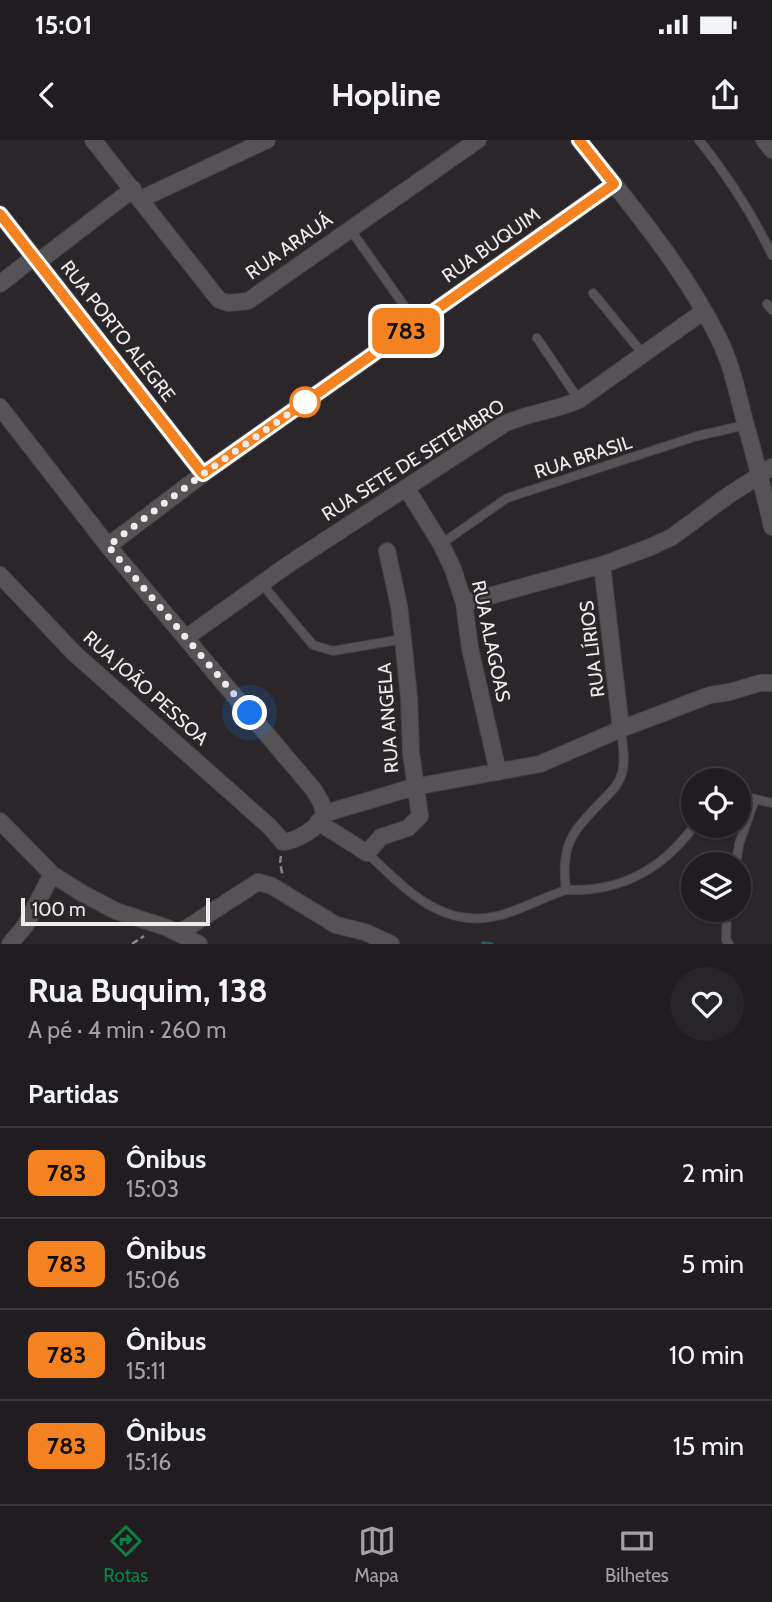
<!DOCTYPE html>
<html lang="pt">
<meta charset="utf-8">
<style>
:root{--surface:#201c1f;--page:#282528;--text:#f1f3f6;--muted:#a2a1a4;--line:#3d3a3d;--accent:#0b8043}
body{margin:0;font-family:Cabin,sans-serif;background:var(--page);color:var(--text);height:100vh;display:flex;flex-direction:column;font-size:26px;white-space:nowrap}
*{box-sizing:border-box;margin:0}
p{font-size:23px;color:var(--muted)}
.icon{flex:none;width:38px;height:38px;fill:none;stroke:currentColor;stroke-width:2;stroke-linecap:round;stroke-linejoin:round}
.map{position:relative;height:804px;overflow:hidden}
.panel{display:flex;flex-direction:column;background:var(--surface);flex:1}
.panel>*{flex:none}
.badge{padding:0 14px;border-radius:10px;font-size:24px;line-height:46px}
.fabs{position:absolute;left:681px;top:628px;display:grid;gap:14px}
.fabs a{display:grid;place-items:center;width:70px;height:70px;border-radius:50%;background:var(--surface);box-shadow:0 2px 5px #0004,0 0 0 2px var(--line);font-size:35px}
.scale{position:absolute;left:21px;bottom:18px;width:189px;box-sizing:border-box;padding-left:7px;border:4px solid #eeebed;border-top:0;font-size:19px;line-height:24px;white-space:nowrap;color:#eeebed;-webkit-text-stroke:5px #2a2629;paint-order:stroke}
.you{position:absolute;width:35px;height:35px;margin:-18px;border:5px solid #fff;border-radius:50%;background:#1a73e8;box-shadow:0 0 0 10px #1a73e833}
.map>.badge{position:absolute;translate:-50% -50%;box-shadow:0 0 0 4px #fff}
h2{padding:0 28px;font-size:26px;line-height:63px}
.round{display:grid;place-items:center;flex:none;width:74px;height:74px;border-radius:37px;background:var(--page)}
.overview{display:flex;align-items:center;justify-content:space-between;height:119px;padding:0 28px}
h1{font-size:33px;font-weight:700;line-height:52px}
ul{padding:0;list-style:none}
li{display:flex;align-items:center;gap:21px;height:91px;padding:0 28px;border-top:2px solid var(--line)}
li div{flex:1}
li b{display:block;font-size:26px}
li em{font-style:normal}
li .badge{min-width:77px;font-weight:700;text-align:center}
.status{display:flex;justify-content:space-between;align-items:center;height:49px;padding:0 35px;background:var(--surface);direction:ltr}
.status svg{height:19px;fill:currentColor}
header{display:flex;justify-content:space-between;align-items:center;height:91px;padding:0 28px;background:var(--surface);font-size:32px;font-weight:700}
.dock{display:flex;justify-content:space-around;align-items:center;height:98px;border-top:2px solid var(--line);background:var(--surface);font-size:19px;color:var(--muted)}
.dock a{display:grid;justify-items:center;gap:4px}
.dock .active{color:var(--accent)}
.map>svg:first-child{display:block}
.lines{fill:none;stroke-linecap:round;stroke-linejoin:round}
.stream{stroke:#2d5a63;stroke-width:3.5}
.service-casing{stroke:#474447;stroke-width:10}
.minor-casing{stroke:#474447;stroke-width:18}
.path{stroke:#888587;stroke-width:2.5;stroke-dasharray:7 3.5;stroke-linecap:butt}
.service{stroke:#565356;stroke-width:8}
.minor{stroke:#565356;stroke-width:16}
.line-casing{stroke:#fff;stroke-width:16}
.line{stroke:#f58220;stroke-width:10}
.walk{stroke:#eeebed;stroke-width:7;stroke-dasharray:0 12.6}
.stop-dot{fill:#fff;stroke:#f58220;stroke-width:3.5}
.labels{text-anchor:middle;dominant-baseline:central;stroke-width:5;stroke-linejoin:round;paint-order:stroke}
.street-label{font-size:19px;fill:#eeebed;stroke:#2a2629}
</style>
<div class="status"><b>15:01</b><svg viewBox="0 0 49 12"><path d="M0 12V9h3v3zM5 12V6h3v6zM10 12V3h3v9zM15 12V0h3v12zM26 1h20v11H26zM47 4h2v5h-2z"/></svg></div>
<header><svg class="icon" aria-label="back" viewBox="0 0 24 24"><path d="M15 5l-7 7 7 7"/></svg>Hopline<svg class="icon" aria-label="share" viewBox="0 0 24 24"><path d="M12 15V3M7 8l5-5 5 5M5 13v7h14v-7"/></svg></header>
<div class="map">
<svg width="772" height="804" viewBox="0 0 772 804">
<rect width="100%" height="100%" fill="#2a2629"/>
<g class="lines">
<!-- stream -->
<path class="stream" d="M483,803l9,1"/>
<!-- service casing -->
<g class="service-casing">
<path id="service" d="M699,0c29,36 53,73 73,115
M350,89l67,95
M593,153l50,61
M767,164l5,6
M537,198l42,62
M441,404l66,-46 190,-62 49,-11
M261,443l52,62 20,6 70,-12
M738,655l34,8
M367,713c39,36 75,78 134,62 22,-6 43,-18 65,-25 -6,-47 7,-59 38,-91 8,-8 15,-15 18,-26 4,-14 0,-31 -1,-44
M736,724l3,-20 16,-45
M566,750c55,2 96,-20 128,-64
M727,770l-1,30 3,4"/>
</g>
<!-- minor casing -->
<g class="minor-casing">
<path id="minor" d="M93,0l126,160 9,3 20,-2 230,-161
M579,0c49,62 103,125 139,197 13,25 19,54 26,81 10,37 20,72 28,109
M764,0l8,10
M141,59l126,-59
M0,74l203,260
M38,122l95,-73
M0,144l34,-27
M0,267l108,139 205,243c4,6 12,17 10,26 -4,14 -28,26 -40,27l-14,-16 -195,-173 -74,-78
M407,349l34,55 12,25 11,34 6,45 28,124
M108,406l95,-72 411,-290
M602,425l19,164
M464,463l138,-38 46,-17 24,-11 54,-40 46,-30
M187,497l102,-73 215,-140c24,-11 50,-13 75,-24l125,-89
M323,674l91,-27 126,-23 81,-35 89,-34 20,-3 30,-9h12
M0,681l52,53 28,18 36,19 52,17 31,16
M318,682l49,31 14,-16 27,-9 12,-12 -9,-63 -2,-55 -5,-50 -5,-42 -12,-55
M179,793l79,-51 14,4 64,39 29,7 26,12
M10,804l15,-18 27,-52"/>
</g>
<!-- path -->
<path class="path" d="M281,716l-1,7 3,14
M132,804l12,-8"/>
<!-- service -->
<use href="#service" class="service"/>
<!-- minor -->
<use href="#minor" class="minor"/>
</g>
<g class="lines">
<!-- line casing -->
<g class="line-casing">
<path id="line" d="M0,74l203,260 411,-290 -35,-44"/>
</g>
<!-- line -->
<use href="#line" class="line"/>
<!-- walk -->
<path class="walk" d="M250,573l-142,-167 95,-72 111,-78 -9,6"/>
</g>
<!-- markers -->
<circle class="stop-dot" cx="305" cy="262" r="14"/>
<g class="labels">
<!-- street labels -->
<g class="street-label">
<text transform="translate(491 105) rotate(-35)">RUA BUQUIM</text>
<text transform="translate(289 106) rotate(-35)">RUA ARAUÁ</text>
<text transform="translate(118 191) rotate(52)">RUA PORTO ALEGRE</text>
<text transform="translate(583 317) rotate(-18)">RUA BRASIL</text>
<text transform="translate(413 320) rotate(-32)">RUA SETE DE SETEMBRO</text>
<text transform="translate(491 501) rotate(78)">RUA ALAGOAS</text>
<text transform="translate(592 509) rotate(-97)">RUA LÍRIOS</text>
<text transform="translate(146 548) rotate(42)">RUA JOÃO PESSOA</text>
<text transform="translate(388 578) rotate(-94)">RUA ANGELA</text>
</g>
</g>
</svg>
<div class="fabs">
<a><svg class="icon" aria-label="locate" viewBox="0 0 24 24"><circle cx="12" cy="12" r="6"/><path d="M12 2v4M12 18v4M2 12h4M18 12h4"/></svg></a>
<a><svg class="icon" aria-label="layers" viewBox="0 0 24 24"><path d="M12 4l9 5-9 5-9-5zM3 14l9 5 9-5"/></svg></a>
</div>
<div class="scale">100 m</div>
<div class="you" style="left:250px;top:573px"></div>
<b class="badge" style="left:406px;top:191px;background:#f58220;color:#111">783</b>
</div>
<section class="panel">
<div class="overview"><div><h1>Rua Buquim, 138</h1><p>A pé · 4 min · 260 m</p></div><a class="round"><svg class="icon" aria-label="heart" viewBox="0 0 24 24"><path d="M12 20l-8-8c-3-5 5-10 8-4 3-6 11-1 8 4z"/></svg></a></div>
<h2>Partidas</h2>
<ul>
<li><span class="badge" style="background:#f58220;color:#111">783</span><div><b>Ônibus</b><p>15:03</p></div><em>2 min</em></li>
<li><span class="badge" style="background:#f58220;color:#111">783</span><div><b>Ônibus</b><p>15:06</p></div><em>5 min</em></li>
<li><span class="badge" style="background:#f58220;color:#111">783</span><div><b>Ônibus</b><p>15:11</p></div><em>10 min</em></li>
<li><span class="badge" style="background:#f58220;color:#111">783</span><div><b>Ônibus</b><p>15:16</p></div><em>15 min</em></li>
</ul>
</section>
<nav class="dock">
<a class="active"><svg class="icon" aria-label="directions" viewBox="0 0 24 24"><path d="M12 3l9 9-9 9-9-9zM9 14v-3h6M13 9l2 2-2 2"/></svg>Rotas</a>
<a><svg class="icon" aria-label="map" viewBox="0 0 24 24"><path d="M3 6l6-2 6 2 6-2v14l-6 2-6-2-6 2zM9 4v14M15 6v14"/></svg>Mapa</a>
<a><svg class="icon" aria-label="tickets" viewBox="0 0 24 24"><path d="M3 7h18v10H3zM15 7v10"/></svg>Bilhetes</a>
</nav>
